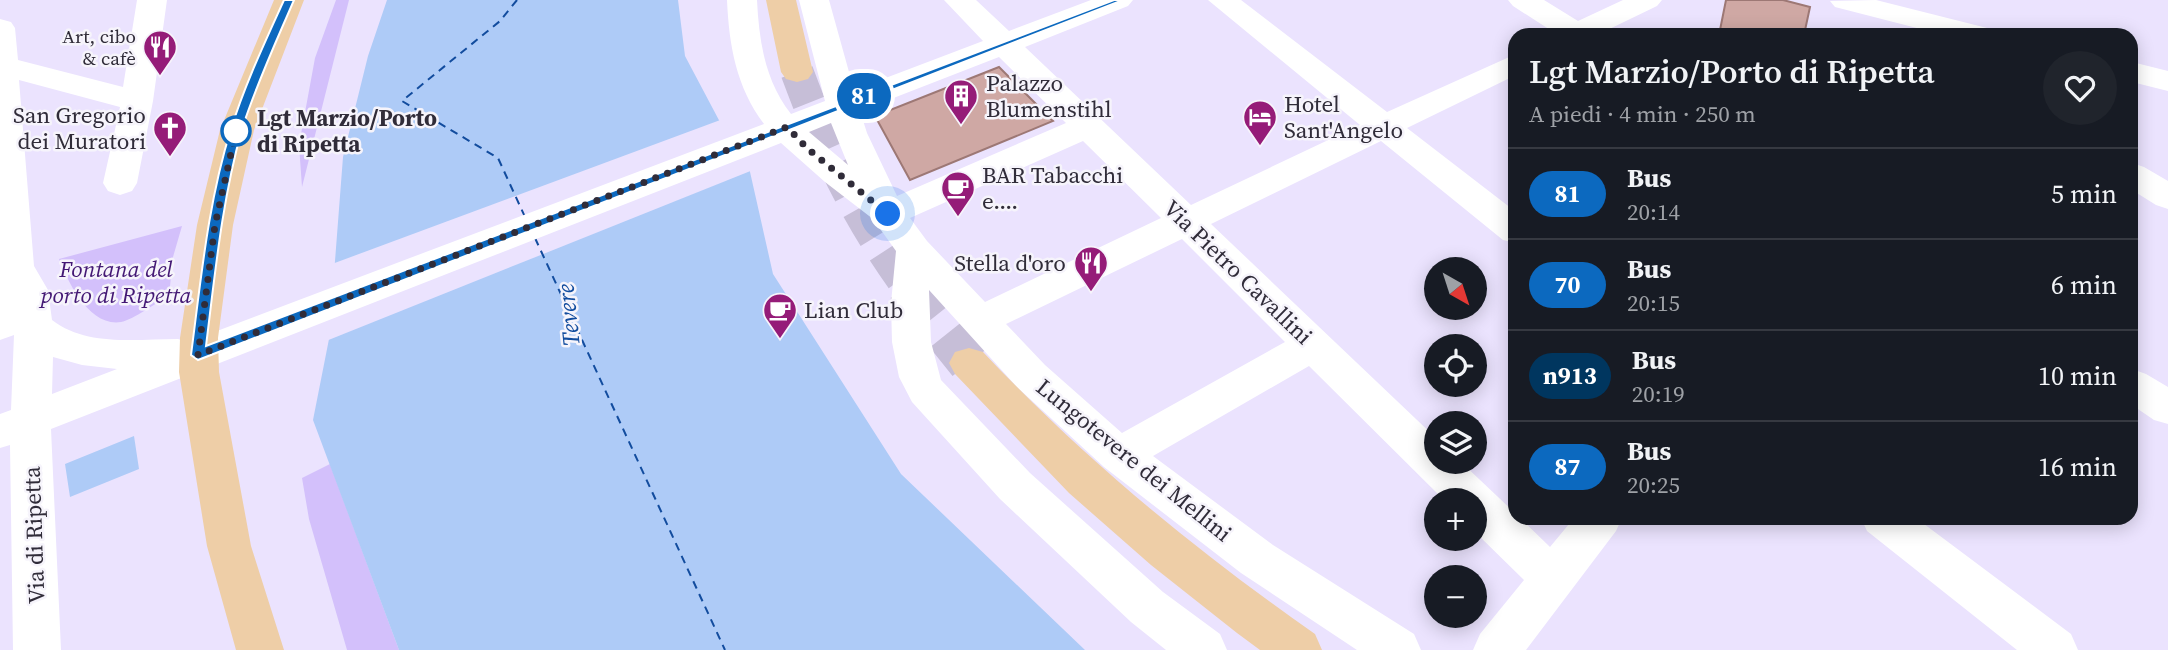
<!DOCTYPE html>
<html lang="it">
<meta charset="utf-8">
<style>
:root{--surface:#171b24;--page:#20242c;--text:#f1f3f6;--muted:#9ea1a6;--line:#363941}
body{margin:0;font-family:"Source Serif 4",serif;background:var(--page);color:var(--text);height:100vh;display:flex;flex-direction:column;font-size:26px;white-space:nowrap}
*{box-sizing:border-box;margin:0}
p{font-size:23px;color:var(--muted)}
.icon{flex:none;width:38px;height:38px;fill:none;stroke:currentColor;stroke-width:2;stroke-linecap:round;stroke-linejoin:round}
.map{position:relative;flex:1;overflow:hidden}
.drawer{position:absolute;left:1508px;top:28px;width:630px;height:497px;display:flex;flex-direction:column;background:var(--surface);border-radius:21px;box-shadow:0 4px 18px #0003}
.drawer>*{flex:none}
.badge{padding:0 14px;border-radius:23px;font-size:24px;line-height:46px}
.needle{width:46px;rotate:141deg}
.controls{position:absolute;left:1424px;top:257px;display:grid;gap:14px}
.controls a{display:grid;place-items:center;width:63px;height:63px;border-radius:50%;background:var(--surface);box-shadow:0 4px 18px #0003;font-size:35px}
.you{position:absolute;width:35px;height:35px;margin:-18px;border:5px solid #fff;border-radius:50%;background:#1a73e8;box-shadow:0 0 0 10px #1a73e833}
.map>.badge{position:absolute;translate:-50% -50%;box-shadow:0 0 0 4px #fff}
.round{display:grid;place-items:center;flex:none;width:74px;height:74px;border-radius:37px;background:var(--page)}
.head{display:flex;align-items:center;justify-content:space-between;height:119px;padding:0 21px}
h1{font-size:33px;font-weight:600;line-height:52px}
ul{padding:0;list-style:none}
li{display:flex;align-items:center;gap:21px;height:91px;padding:0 21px;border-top:2px solid var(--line)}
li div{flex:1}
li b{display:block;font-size:26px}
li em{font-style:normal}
li .badge{min-width:77px;font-weight:700;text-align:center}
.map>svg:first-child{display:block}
.green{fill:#d3c0fb}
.water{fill:#aecbf7}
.pier{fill:#ebe3fe}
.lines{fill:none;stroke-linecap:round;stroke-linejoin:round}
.ferry{stroke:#124c9e;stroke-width:2;stroke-dasharray:8 6;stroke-linecap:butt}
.building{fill:#cfa8a4;stroke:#9d7875;stroke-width:2}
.major-tunnel-far1{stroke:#c6bed7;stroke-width:33;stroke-dasharray:33 17;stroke-linecap:butt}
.major-tunnel{stroke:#c6bed7;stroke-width:42;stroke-dasharray:42 21;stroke-linecap:butt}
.minor{fill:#fff;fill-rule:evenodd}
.major{fill:#eecea7;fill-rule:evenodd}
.line{fill:#0c69bf;stroke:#fff;stroke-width:2}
.walk{stroke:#302c39;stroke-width:7;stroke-dasharray:0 12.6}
.stop-dot{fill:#fff;stroke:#0c69bf;stroke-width:3.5}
.labels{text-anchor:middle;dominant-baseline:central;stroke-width:5;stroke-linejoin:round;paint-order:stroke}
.far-poi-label{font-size:19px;fill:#302c39;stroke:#f6f4fb;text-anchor:end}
.poi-label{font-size:23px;fill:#302c39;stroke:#f6f4fb;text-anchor:start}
.stop-label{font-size:23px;font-weight:bold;fill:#302c39;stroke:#f6f4fb;text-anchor:start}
.park-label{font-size:23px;font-style:italic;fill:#431874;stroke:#f6f4fb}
.street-label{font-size:23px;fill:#302c39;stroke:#f6f4fb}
.water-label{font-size:24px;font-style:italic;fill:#124c9e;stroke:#f6f4fb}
</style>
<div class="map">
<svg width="2168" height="650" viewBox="0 0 2168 650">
<rect width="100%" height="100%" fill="#ebe3fe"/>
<!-- green -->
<path class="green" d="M336,0h13l-47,187 -3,-42 16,-87z
M182,226l-9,31 -4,39c-12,6 -36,24 -48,26 -32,5 -53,-40 -62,-63z
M330,464l69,186h-52l-38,-131 -7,-41z"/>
<!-- water -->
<path class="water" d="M387,0h291l7,56 36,68 27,39 25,111 128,200 184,176h-686l-86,-230 16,-81 14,-182 25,-101z
M134,436l5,33 -69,28 -5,-33z"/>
<!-- pier -->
<path class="pier" d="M723,119l28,42 2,9 -427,171 6,-77z"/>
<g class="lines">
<!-- ferry -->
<path class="ferry" d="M517,0l-17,21 -98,80 96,57 27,59
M535,238l190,412"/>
</g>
<!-- building -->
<path class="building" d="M1726,0h57l27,7 -6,28h-85z
M999,67l54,54 -143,59 -35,-64z"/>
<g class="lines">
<!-- major-tunnel-far1 -->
<path class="major-tunnel-far1" d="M797,72c31,83 59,143 111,215"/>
<!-- major-tunnel -->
<path class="major-tunnel" d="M907,285l62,78"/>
<!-- minor -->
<path class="minor" d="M137,0h30l-14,101 -16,82 -5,8 -12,4 -12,-4 -5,-8 17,-76 -101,-27 15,186 14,24 4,30c35,27 85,19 126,19l10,3 576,-218c-28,-37 -35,-79 -37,-124h30c2,41 8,81 34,114l34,-13 -26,-101h30l25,90 129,-49 -39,-41h32l33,31 82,-31h42l-5,6 -103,41 166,158 169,-80 -152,-125h33l146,112 129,-58v21l-109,53 109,84v31l-13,-3 -122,-99 -170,83 226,215v23h24l55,52v4h4l30,29 24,-29h48l-6,13 -90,119h-53l7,-16 44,-54 -49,-48v-32h-31l-135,-134 -156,90 120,89 141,89 7,16h-64l-116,-77 -137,-106 -87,-80 -88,-97 2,52 10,38 89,93 133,119 57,42 7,16h-61l-35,-28 -131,-123 -88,-97 -13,-25 -7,-35 -1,-39 5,-52 -23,-32 -48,-37 -44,-39 -730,286 10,221h-48l-3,-205 -10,3v-34l11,-4 3,-75 -14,5v-321l11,3 4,6 3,32 105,27zM999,57l67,66 -169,73 -30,-63 -7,-22zM831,123l17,42 -39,-33zM1083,141l78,77 -176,84 -58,-61 -17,-23zM1182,239l103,103 -163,91 -77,-68 -39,-41zM53,357l29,8 35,4 -65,25z
M1508,0h36l34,21 45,-21h39l-5,6 -60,29h-39l-45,-29z
M1876,0l115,29 4,6h-51l-109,-28 -5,-6z
M2132,62l36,9v20l-36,-9z
M2132,163l12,4 24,14v28l-12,-4 -24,-15z
M2132,369l14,5 22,13v37l-14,-4 -22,-15z
M1861,518h55l155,116 7,16h-61l-150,-119z"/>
<!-- major -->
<path class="major" d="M274,0h30l-50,130 -21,95 -15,113 1,34 32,174 33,104h-48l-29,-104 -28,-174 1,-34 17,-113 23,-95z
M766,0h30l17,72 -5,7 -11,3 -11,-3 -5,-7z
M969,348l14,4c101,107 212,198 332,282l7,16h-62l-23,-17 -86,-68 -82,-72 -114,-119 -6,-11 6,-11z"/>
</g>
<!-- line -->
<path class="line" d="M284,0h10c-18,42 -38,85 -52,129 -20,71 -27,145 -36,217l908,-346h9l-925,360 -7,-5c10,-76 17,-153 40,-226 14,-45 34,-87 53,-129z"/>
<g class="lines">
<!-- walk -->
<path class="walk" d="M236,131l-21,94 -17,130 589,-228 21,22 80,65"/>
</g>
<!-- icons -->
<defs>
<g id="restaurant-pin" transform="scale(1.75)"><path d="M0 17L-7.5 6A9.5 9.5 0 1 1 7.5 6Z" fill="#951c78" stroke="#f6f4fb"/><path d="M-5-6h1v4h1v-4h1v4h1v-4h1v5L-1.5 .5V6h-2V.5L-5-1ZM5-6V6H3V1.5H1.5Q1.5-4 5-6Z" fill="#fff"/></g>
<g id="building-pin" transform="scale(1.75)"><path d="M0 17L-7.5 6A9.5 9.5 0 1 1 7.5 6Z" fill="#951c78" stroke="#f6f4fb"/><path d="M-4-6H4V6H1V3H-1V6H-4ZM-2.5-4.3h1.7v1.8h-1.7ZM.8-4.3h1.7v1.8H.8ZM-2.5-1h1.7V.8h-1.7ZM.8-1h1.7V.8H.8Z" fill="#fff"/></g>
<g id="hotel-pin" transform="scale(1.75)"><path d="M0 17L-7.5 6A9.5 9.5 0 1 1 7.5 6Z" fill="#951c78" stroke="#f6f4fb"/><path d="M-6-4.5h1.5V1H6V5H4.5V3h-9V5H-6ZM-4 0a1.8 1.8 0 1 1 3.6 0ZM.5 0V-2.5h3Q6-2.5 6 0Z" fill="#fff"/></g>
<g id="church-pin" transform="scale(1.75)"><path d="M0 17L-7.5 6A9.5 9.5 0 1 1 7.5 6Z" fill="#951c78" stroke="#f6f4fb"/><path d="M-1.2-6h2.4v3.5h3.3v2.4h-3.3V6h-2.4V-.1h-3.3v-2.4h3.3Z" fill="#fff"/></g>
<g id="cafe-pin" transform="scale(1.75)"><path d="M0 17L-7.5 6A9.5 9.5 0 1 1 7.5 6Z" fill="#951c78" stroke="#f6f4fb"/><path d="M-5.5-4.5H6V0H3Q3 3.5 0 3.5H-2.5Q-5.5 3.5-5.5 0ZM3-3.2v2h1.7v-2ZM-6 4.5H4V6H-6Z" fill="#fff"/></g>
</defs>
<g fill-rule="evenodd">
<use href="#restaurant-pin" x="160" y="47"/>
<use href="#building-pin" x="961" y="96"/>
<use href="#hotel-pin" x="1260" y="117"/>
<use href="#church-pin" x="170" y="128"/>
<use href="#cafe-pin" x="958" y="188"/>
<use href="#restaurant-pin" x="1091" y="263"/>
<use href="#cafe-pin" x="780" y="310"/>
</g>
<!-- markers -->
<circle class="stop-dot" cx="236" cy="131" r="14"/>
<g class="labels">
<!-- far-poi labels -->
<g class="far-poi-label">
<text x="136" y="36">Art, cibo<tspan x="136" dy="22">&amp; cafè</tspan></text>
</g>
<!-- poi labels -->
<g class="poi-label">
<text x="986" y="83">Palazzo<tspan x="986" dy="26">Blumenstihl</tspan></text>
<text x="1284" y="104">Hotel<tspan x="1284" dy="26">Sant'Angelo</tspan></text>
<text x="146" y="115" text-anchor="end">San Gregorio<tspan x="146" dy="26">dei Muratori</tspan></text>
<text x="982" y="175">BAR Tabacchi<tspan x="982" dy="26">e....</tspan></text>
<text x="1066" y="263" text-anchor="end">Stella d'oro</text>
<text x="804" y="310">Lian Club</text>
</g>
<!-- stop labels -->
<g class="stop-label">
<text x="257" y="118">Lgt Marzio/Porto<tspan x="257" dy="26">di Ripetta</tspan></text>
</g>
<!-- park labels -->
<g class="park-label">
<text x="116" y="269">Fontana del<tspan x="116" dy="26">porto di Ripetta</tspan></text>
</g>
<!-- street labels -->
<g class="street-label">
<text transform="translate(1238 272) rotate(44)">Via Pietro Cavallini</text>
<text transform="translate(1134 460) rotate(39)">Lungotevere dei Mellini</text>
<text transform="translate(34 535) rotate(-92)">Via di Ripetta</text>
</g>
<!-- water labels -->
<g class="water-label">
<text transform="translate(568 315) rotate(-96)">Tevere</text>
</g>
</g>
</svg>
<div class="controls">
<a><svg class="needle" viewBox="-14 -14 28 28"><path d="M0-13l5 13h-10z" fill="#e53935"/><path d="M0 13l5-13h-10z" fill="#9ea1a6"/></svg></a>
<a><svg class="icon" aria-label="locate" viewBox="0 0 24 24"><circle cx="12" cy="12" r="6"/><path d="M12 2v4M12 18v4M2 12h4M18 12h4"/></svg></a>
<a><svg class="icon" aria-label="layers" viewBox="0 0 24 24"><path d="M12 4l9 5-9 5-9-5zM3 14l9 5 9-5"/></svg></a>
<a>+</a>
<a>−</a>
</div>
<div class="you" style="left:888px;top:214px"></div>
<b class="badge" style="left:864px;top:96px;background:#0c69bf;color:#fff">81</b>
<section class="drawer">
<div class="head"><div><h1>Lgt Marzio/Porto di Ripetta</h1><p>A piedi · 4 min · 250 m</p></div><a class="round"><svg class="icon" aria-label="heart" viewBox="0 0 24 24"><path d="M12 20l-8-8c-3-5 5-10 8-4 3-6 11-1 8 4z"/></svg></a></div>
<ul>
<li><span class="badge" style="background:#0c69bf;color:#fff">81</span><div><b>Bus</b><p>20:14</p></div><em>5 min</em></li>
<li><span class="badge" style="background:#0c69bf;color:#fff">70</span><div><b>Bus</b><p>20:15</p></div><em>6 min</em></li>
<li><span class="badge" style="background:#00365f;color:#fff">n913</span><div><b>Bus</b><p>20:19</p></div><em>10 min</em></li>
<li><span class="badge" style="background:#0c69bf;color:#fff">87</span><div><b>Bus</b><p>20:25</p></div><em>16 min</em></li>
</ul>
</section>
</div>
